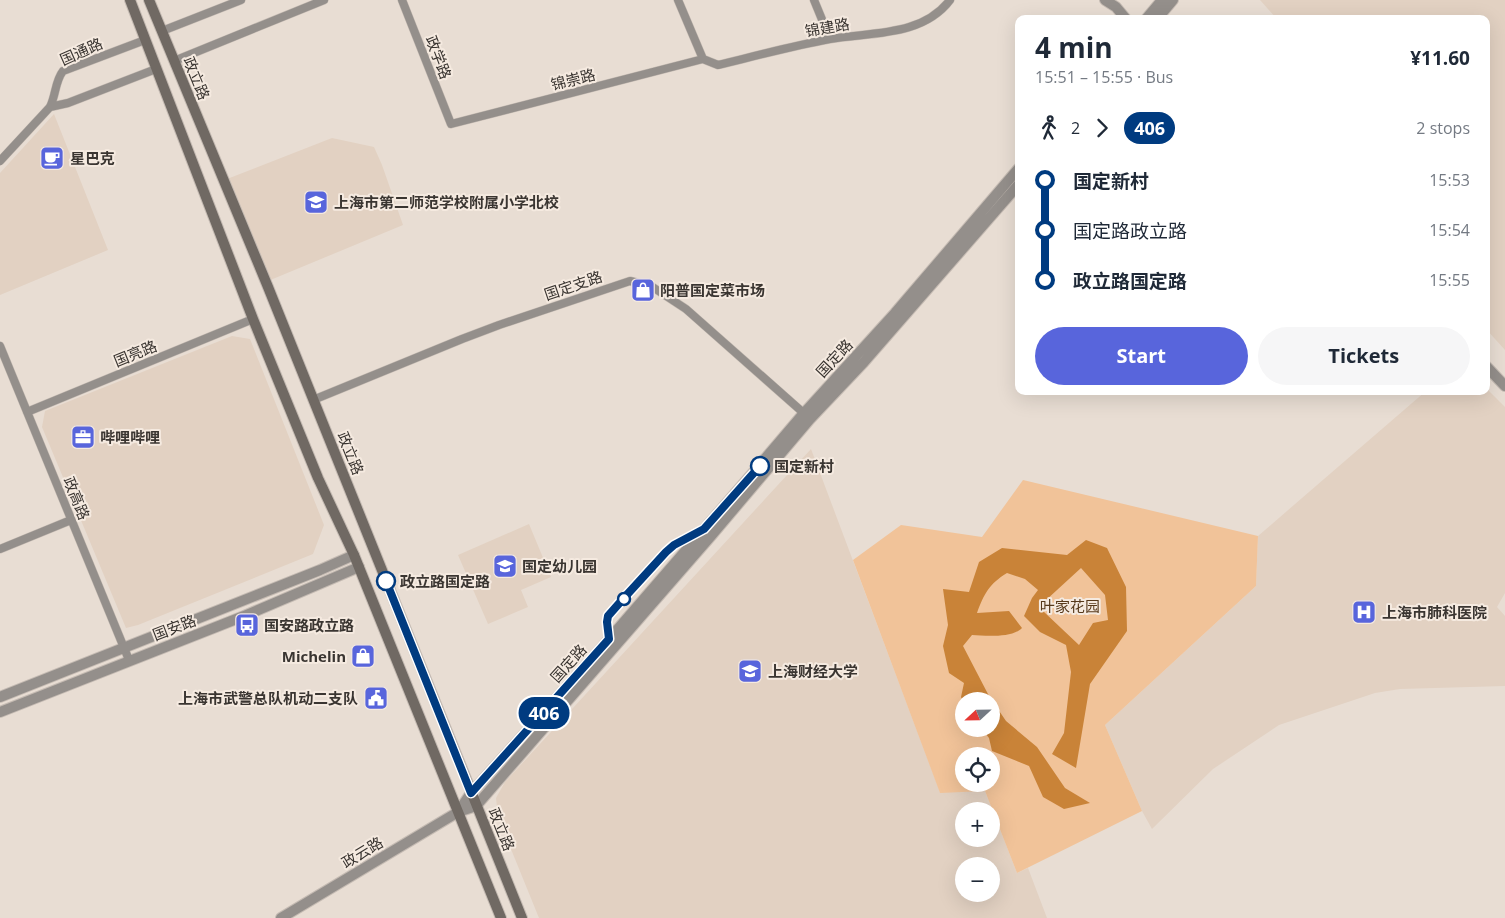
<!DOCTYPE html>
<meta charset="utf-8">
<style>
:root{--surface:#fff;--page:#f6f6f7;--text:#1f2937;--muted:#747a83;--accent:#5865dc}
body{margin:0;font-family:"Open Sans","Noto Sans SC",sans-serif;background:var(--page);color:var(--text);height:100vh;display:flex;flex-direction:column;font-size:19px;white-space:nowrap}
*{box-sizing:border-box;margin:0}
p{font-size:16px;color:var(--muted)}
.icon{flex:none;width:28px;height:28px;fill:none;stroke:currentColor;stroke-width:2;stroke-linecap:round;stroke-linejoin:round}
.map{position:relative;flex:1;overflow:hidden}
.details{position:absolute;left:1015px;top:15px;width:475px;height:380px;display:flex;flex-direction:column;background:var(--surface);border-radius:10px;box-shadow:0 5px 20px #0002}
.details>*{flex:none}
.badge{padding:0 10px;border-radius:16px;font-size:18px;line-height:32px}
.needle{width:32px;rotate:248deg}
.fabs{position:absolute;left:955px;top:692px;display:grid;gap:10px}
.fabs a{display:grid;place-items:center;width:45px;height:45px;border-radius:50%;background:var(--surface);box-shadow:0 5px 20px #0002;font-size:25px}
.map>.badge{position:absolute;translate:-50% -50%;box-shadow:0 0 0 2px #fff}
.legs{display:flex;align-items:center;gap:8px;height:55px;padding:0 20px;font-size:16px}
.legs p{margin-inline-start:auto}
.headline{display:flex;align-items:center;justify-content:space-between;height:85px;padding:0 20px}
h1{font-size:28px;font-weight:700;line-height:38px}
.button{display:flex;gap:10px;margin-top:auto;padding:10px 20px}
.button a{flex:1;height:58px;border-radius:30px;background:var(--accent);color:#fff;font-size:20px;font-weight:700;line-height:58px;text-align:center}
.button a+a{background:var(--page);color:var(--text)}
ul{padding:0 20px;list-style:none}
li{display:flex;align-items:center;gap:18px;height:50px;font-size:19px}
li i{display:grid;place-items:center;width:8px;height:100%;margin:0 6px;background:currentColor}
li i::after{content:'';width:12px;height:12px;margin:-6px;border:4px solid;border-radius:50%;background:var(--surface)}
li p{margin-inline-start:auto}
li:first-child i{background:linear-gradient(#0000 50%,currentColor 0)}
li:last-child i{background:linear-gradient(currentColor 50%,#0000 0)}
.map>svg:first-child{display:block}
.built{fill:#e2d1c2;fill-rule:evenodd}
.green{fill:#f1c399;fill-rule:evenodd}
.water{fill:#c98338;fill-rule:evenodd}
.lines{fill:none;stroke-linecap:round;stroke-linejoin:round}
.minor-casing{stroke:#c5bbb3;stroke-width:9}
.tertiary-casing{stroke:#c5bbb3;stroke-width:12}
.secondary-casing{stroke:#c5bbb3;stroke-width:12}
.minor{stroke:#948f8b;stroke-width:8}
.tertiary{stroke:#948f8b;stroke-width:10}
.secondary{stroke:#706963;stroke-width:10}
.line-1-casing{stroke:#fff;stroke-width:11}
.line-1{stroke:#003b80;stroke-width:8}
.stop-1-dot{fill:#fff;stroke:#003b80;stroke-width:2.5}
.labels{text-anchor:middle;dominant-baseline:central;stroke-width:4;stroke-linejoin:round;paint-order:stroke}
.street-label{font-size:15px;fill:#3a3531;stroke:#f5eae0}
.poi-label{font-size:15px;font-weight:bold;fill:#3a3531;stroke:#f5eae0;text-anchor:start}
.stop-label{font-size:15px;font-weight:bold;fill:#3a3531;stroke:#f5eae0;text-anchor:start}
.park-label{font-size:15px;fill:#57391a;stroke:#f5eae0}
</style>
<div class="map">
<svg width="1505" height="918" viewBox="0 0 1505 918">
<rect width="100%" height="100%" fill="#e8ddd3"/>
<!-- built -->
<path class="built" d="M1260,0h245v350l-19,-21v-310h-209z
M54,114l54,136 -108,45v-122z
M332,138l42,9 8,18 21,60 -135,56 -41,-102z
M232,336l18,3 74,186 -11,29 -175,71 -12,3 -84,-201 3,-16z
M1486,388l19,19v186l-8,14 8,9v70l-105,3 -25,4 -96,32 -66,44 -61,60 -10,-18 -37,-86 151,-139 2,-50 168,-145h60z
M811,449l129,343 45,-1 32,82 11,-5 19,50h-508l-41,-101 -2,-19 9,-16zM964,811h27v28h-27zM964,866h27v28h-27z
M529,524l22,53 -30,13 7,17 -40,17 -30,-69z"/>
<!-- green -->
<path class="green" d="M1023,480l235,56 -2,50 -151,139 37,86 -125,62 -32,-82 -45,2 -87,-233 48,-35 81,12zM964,701h27v28h-27zM964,756h27v28h-27z"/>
<!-- water -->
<path class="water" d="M1086,540l21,8 19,39 1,44 -37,53 -14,84 -24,-14 12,-21 7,-61 -5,-27 -26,-13 -16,-16 8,-18 6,-8 -13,-11 -18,-6c-18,11 -23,21 -30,40l32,-2 13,17c-10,10 -36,8 -50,7l-9,11 26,50 17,25 31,26 28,41 25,15 -26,6 -21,-12 -14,-31 -37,-15 -3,-13 -7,-9h9v-28h-27v3l-3,-7 3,-14 -15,-10 -6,-27 5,-21 -5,-36 26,3 10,-30 23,-14 65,7zM1081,568l24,27 3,25 -15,3 -14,22 -36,-34 2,-10z"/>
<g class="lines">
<!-- minor casing -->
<g class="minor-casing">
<path id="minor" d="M402,0l49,124 252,-65
M678,0l25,59
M814,0l16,39
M162,31l79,-31
M703,59l15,6c37,-9 74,-19 112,-26 40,-7 92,-2 120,-39
M174,61l150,-61
M50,107l18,-4 88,-34
M0,161l50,-54c6,-12 5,-26 13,-36l82,-31
M0,346l129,314
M313,400l149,-61 37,-14 131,-44 21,5 35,23 121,107
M27,412l226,-93
M0,549l71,-29"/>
</g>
<!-- tertiary casing -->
<g class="tertiary-casing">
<path id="tertiary" d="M1105,0l11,7 10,12
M1146,19l16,-19
M1157,19l16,-19
M1486,366l19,20
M0,697l320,-127 34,-15
M0,712l244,-96 115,-49
M458,812l13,-19 126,-140 161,-186 46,-54 91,-100 124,-145
M281,918l177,-106 18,-6 235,-270 99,-117 54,-57 155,-178"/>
</g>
<!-- secondary casing -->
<g class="secondary-casing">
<path id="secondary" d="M130,0l123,319 65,159 36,77 147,363
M149,0l119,287 254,631"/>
</g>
<!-- minor -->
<use href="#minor" class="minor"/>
<!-- tertiary -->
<use href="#tertiary" class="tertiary"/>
<!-- secondary -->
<use href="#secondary" class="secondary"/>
</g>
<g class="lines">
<!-- line-1 casing -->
<g class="line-1-casing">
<path id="line-1" d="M386,581l85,212 138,-154 -2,-17 1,-6 15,-17 43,-47 8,-7 30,-16 56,-63"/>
</g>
<!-- line-1 -->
<use href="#line-1" class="line-1"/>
</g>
<!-- icons -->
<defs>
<g id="cafe-square" transform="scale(1.25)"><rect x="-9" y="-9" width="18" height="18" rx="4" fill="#5865dc" stroke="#f5eae0"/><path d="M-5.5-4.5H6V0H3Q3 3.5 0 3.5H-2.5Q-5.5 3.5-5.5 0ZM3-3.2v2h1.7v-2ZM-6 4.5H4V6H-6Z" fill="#fff"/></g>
<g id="school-square" transform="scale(1.25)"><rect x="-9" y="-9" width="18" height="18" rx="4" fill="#5865dc" stroke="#f5eae0"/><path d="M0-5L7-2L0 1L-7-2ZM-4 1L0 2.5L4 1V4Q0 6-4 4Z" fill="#fff"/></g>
<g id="shop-square" transform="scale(1.25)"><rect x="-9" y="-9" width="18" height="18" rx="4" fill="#5865dc" stroke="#f5eae0"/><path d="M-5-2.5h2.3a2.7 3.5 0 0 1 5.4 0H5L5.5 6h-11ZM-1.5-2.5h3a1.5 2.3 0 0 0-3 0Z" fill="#fff"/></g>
<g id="office-square" transform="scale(1.25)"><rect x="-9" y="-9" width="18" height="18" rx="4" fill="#5865dc" stroke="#f5eae0"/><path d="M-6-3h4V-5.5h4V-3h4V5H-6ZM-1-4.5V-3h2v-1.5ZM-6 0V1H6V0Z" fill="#fff"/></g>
<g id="hospital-square" transform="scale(1.25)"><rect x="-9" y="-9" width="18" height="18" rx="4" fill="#5865dc" stroke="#f5eae0"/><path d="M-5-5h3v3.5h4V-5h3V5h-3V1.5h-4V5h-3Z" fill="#fff"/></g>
<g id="bus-square" transform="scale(1.25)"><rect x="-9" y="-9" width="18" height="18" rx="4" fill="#5865dc" stroke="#f5eae0"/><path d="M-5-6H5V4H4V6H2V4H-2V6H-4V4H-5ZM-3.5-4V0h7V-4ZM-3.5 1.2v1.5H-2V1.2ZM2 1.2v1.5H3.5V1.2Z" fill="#fff"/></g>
<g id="university-square" transform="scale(1.25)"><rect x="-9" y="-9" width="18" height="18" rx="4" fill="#5865dc" stroke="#f5eae0"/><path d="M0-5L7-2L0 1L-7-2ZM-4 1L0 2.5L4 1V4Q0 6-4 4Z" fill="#fff"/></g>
<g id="civic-square" transform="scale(1.25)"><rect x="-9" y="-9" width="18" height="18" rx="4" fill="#5865dc" stroke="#f5eae0"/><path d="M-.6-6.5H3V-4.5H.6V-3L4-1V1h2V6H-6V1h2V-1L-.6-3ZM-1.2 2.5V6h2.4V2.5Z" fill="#fff"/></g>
</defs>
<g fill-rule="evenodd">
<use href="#cafe-square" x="52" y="158"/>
<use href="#school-square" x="316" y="202"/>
<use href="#shop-square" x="643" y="290"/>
<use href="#office-square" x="83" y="437"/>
<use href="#school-square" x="505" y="566"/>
<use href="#hospital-square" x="1364" y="612"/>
<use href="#bus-square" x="247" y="625"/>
<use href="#shop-square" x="363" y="656"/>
<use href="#university-square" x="750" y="671"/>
<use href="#civic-square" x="376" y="698"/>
</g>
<!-- markers -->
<g class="stop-1-dot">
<circle cx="760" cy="466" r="9"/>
<circle cx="386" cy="581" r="9"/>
<circle cx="624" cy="599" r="6"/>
</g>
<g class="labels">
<!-- street labels -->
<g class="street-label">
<text transform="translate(827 27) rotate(-10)">锦建路</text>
<text transform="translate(81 51) rotate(-24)">国通路</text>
<text transform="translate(439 57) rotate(69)">政学路</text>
<text transform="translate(197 78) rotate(68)">政立路</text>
<text transform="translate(573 79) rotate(-14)">锦崇路</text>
<text transform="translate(573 285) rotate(-19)">国定支路</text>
<text transform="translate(135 353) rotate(-22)">国亮路</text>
<text transform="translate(834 358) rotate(-47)">国定路</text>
<text transform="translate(351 453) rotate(68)">政立路</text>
<text transform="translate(77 498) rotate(68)">政高路</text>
<text transform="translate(174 627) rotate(-21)">国安路</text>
<text transform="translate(568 663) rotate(-48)">国定路</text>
<text transform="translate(502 829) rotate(68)">政立路</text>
<text transform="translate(362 852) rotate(-31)">政云路</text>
</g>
<!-- poi labels -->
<g class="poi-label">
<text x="70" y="158">星巴克</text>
<text x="334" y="202">上海市第二师范学校附属小学北校</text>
<text x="660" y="290">阳普国定菜市场</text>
<text x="100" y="437">哔哩哔哩</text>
<text x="522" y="566">国定幼儿园</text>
<text x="1382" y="612">上海市肺科医院</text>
<text x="264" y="625">国安路政立路</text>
<text x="346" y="656" text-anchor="end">Michelin</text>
<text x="768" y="671">上海财经大学</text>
<text x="358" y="698" text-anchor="end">上海市武警总队机动二支队</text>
</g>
<!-- stop labels -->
<g class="stop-label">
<text x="774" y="466">国定新村</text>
<text x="400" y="581">政立路国定路</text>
</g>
<!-- park labels -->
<g class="park-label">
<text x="1070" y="606">叶家花园</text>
</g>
</g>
</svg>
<div class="fabs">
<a><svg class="needle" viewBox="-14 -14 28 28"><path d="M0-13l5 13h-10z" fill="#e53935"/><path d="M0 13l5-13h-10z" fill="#747a83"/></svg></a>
<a><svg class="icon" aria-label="locate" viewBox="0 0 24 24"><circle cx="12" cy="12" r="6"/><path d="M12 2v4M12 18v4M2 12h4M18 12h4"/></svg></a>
<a>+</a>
<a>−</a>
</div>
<b class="badge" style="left:544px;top:713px;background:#003b80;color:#fff">406</b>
<section class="details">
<div class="headline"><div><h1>4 min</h1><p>15:51 – 15:55 · Bus</p></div><b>¥11.60</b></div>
<div class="legs"><svg class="icon" aria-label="walk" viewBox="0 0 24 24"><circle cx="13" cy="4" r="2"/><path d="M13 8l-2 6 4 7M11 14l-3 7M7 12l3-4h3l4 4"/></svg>2<svg class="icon" aria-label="forward" viewBox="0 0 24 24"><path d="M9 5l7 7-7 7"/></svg><b class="badge" style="background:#003b80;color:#fff">406</b><p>2 stops</p></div>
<ul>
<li><i style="color:#003b80"></i><b>国定新村</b><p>15:53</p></li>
<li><i style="color:#003b80"></i><span>国定路政立路</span><p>15:54</p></li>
<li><i style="color:#003b80"></i><b>政立路国定路</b><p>15:55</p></li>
</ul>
<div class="button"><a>Start</a><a>Tickets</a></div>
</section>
</div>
